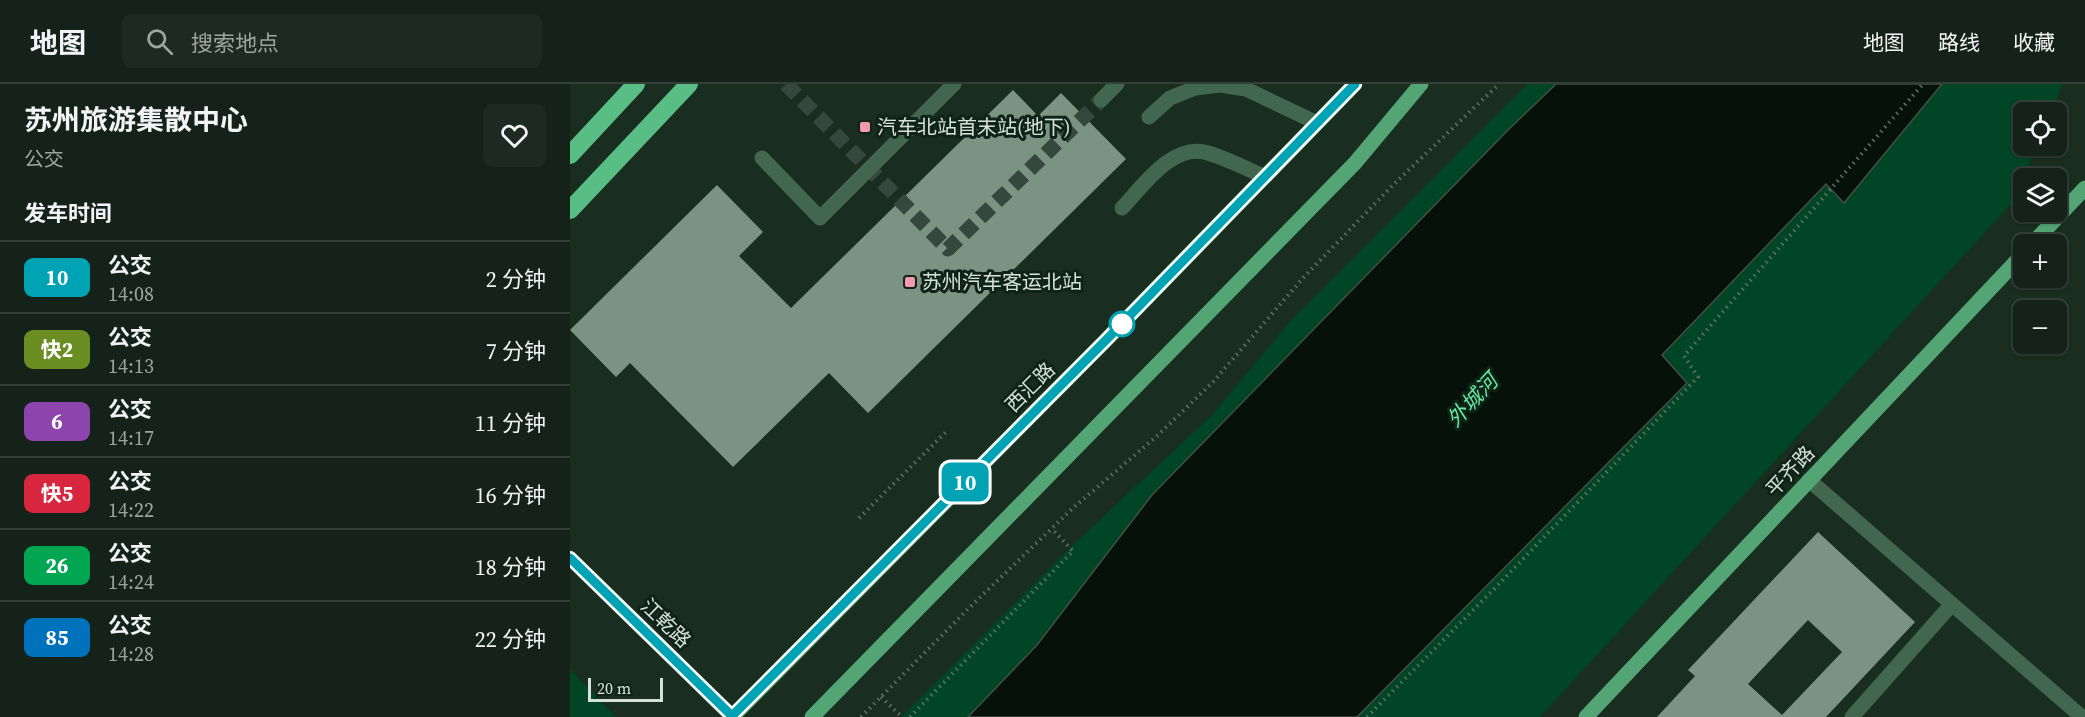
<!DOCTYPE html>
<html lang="zh">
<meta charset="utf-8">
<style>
:root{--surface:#142219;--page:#1d2a22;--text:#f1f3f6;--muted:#9da4a2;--line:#333f38}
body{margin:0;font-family:"Source Serif 4","Noto Sans SC",serif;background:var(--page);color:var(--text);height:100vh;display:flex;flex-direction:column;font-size:22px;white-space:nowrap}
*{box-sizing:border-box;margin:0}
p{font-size:20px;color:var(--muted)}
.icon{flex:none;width:33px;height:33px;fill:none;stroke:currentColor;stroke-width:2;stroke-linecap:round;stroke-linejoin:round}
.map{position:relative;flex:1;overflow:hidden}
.drawer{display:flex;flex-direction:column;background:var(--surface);width:570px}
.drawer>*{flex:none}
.badge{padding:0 12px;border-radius:9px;font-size:21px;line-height:39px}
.controls{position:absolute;left:1443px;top:18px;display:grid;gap:12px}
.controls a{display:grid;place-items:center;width:54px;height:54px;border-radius:9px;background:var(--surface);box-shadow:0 2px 4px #0004,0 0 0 2px var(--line);font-size:30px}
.scale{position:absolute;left:18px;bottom:15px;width:75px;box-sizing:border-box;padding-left:6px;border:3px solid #d6e1d9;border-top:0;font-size:16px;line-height:21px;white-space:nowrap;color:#d6e1d9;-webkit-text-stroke:4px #102318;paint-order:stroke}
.map>.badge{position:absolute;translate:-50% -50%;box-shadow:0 0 0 3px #fff}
h2{padding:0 24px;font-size:22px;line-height:54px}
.round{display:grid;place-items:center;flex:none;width:63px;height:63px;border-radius:9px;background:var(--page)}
.head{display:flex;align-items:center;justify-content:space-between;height:102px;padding:0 24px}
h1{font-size:28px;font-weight:700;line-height:45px}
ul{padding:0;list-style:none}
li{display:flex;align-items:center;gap:18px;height:72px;padding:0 24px;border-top:2px solid var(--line)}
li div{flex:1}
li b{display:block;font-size:22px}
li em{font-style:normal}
li .badge{min-width:66px;font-weight:700;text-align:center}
header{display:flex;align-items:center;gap:36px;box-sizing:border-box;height:84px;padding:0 30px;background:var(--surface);border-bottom:2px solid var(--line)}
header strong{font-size:28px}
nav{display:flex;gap:33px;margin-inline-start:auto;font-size:21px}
.search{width:420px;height:54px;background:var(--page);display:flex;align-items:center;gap:15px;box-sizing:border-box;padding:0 21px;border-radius:9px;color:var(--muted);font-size:22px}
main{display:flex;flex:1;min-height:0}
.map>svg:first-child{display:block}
.green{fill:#004525}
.water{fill:#051109;stroke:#444f47;stroke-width:1.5}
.building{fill:#7c9384;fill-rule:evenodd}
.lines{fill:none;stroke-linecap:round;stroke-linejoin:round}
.minor-tunnel{stroke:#36483d;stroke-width:15;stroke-dasharray:15 8;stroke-linecap:butt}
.path{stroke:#607065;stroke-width:4;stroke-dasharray:1.5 4.5;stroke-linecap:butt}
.minor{stroke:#41674f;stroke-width:15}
.major{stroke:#53a574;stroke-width:15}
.highway{stroke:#59be83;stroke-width:18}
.line-casing{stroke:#fff;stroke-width:14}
.line{stroke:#00a3b4;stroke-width:9}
.poi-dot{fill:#f29aad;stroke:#102318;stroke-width:2}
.stop-dot{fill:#fff;stroke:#00a3b4;stroke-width:3}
.labels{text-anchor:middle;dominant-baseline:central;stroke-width:6;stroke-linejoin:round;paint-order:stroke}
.poi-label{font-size:20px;fill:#d6e1d9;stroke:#102318;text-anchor:start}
.street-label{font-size:20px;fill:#d6e1d9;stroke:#102318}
.water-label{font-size:21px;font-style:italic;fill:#66ea9e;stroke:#102318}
</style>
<header>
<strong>地图</strong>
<div class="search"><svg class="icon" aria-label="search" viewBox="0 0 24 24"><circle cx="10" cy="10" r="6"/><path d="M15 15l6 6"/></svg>搜索地点</div>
<nav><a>地图</a><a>路线</a><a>收藏</a></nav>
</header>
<main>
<section class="drawer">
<div class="head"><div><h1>苏州旅游集散中心</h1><p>公交</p></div><a class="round"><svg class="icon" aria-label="heart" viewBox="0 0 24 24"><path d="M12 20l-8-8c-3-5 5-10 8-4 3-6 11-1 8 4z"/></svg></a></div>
<h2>发车时间</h2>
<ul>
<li><span class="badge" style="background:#00a3b4;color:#fff">10</span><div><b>公交</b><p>14:08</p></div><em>2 分钟</em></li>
<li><span class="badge" style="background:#6b8e23;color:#fff">快2</span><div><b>公交</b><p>14:13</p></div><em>7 分钟</em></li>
<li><span class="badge" style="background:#8e44ad;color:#fff">6</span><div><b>公交</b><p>14:17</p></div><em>11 分钟</em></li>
<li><span class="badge" style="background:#d7263d;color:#fff">快5</span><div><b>公交</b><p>14:22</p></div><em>16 分钟</em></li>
<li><span class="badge" style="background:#00a651;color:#fff">26</span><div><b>公交</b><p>14:24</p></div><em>18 分钟</em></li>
<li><span class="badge" style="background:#0072bc;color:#fff">85</span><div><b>公交</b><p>14:28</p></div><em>22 分钟</em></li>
</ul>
</section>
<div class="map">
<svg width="1515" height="633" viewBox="0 0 1515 633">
<rect width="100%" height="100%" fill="#1a2d21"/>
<!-- green -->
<path class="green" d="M957,0h29l-49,47 -355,364 -115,150 -69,72h-67l176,-176 136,-127 79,-95z
M1372,0h121l-12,28h-27v34h13l-25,57 -472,514h-183l330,-334 -25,-28 164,-172 18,20z
M0,585l46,48h-46z"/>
<!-- water -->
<path class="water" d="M986,0h386l-98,119 -18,-19 -164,171 25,28 -330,334h-389l69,-72 115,-150 355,-364z"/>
<!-- building -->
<path class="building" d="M443,6l25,26 23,-23 65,66 -258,254 -39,-40 -96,94 -103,-104 -14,14 -46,-47 147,-145 46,47 -24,24 52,52z
M1248,448l97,90 -89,95h-169l38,-41 -7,-6zM1238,536l34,32 -60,63 -34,-31z"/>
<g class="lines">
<!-- minor-tunnel -->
<path class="minor-tunnel" d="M216,0l162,165 153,-149"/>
<!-- path -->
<path class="path" d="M289,434l88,-87
M311,613l21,20
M291,633l109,-110 103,-99 84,-72 56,-54 90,-104 89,-92 107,-102
M340,633l163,-166 -21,-22
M797,633l130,-131 201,-209 -14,-21 239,-272"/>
<!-- minor -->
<path class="minor" d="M531,16l16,-16
M579,33l21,-19 25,-10 25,-3 26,4 71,34
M192,74l58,60 134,-134
M552,124c21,-22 51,-66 86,-55 20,6 39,16 57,24
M1239,396l273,237
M0,474l163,159
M1282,633l100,-113"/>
<!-- major -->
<path class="major" d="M1462,160l53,-56
M162,633l374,-377 249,-256
M242,633l543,-554 66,-79
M1016,633l438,-464"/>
<!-- highway -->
<path class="highway" d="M0,71l66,-71
M0,126l119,-126"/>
</g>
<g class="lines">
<!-- line casing -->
<g class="line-casing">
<path id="line" d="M0,474l162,158 374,-376 249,-256"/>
</g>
<!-- line -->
<use href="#line" class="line"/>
</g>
<!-- markers -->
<g class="poi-dot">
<rect x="289" y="37" width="12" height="12" rx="3"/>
<rect x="334" y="192" width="12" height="12" rx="3"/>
</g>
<circle class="stop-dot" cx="552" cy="240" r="12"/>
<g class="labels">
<!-- poi labels -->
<g class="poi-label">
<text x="307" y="43">汽车北站首末站(地下)</text>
<text x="352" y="198">苏州汽车客运北站</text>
</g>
<!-- street labels -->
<g class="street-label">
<text transform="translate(460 303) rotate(-45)">西汇路</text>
<text transform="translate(1220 387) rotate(-47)">平齐路</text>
<text transform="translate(96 539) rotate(44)">江乾路</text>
</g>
<!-- water labels -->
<g class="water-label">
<text transform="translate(902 316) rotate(-47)">外城河</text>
</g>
</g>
</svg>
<div class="controls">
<a><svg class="icon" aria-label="locate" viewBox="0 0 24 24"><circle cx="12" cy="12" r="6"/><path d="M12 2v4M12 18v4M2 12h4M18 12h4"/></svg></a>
<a><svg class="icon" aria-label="layers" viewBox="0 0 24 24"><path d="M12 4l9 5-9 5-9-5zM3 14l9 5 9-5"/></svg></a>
<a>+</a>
<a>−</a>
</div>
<div class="scale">20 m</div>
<b class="badge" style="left:395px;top:398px;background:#00a3b4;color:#fff">10</b>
</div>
</main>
